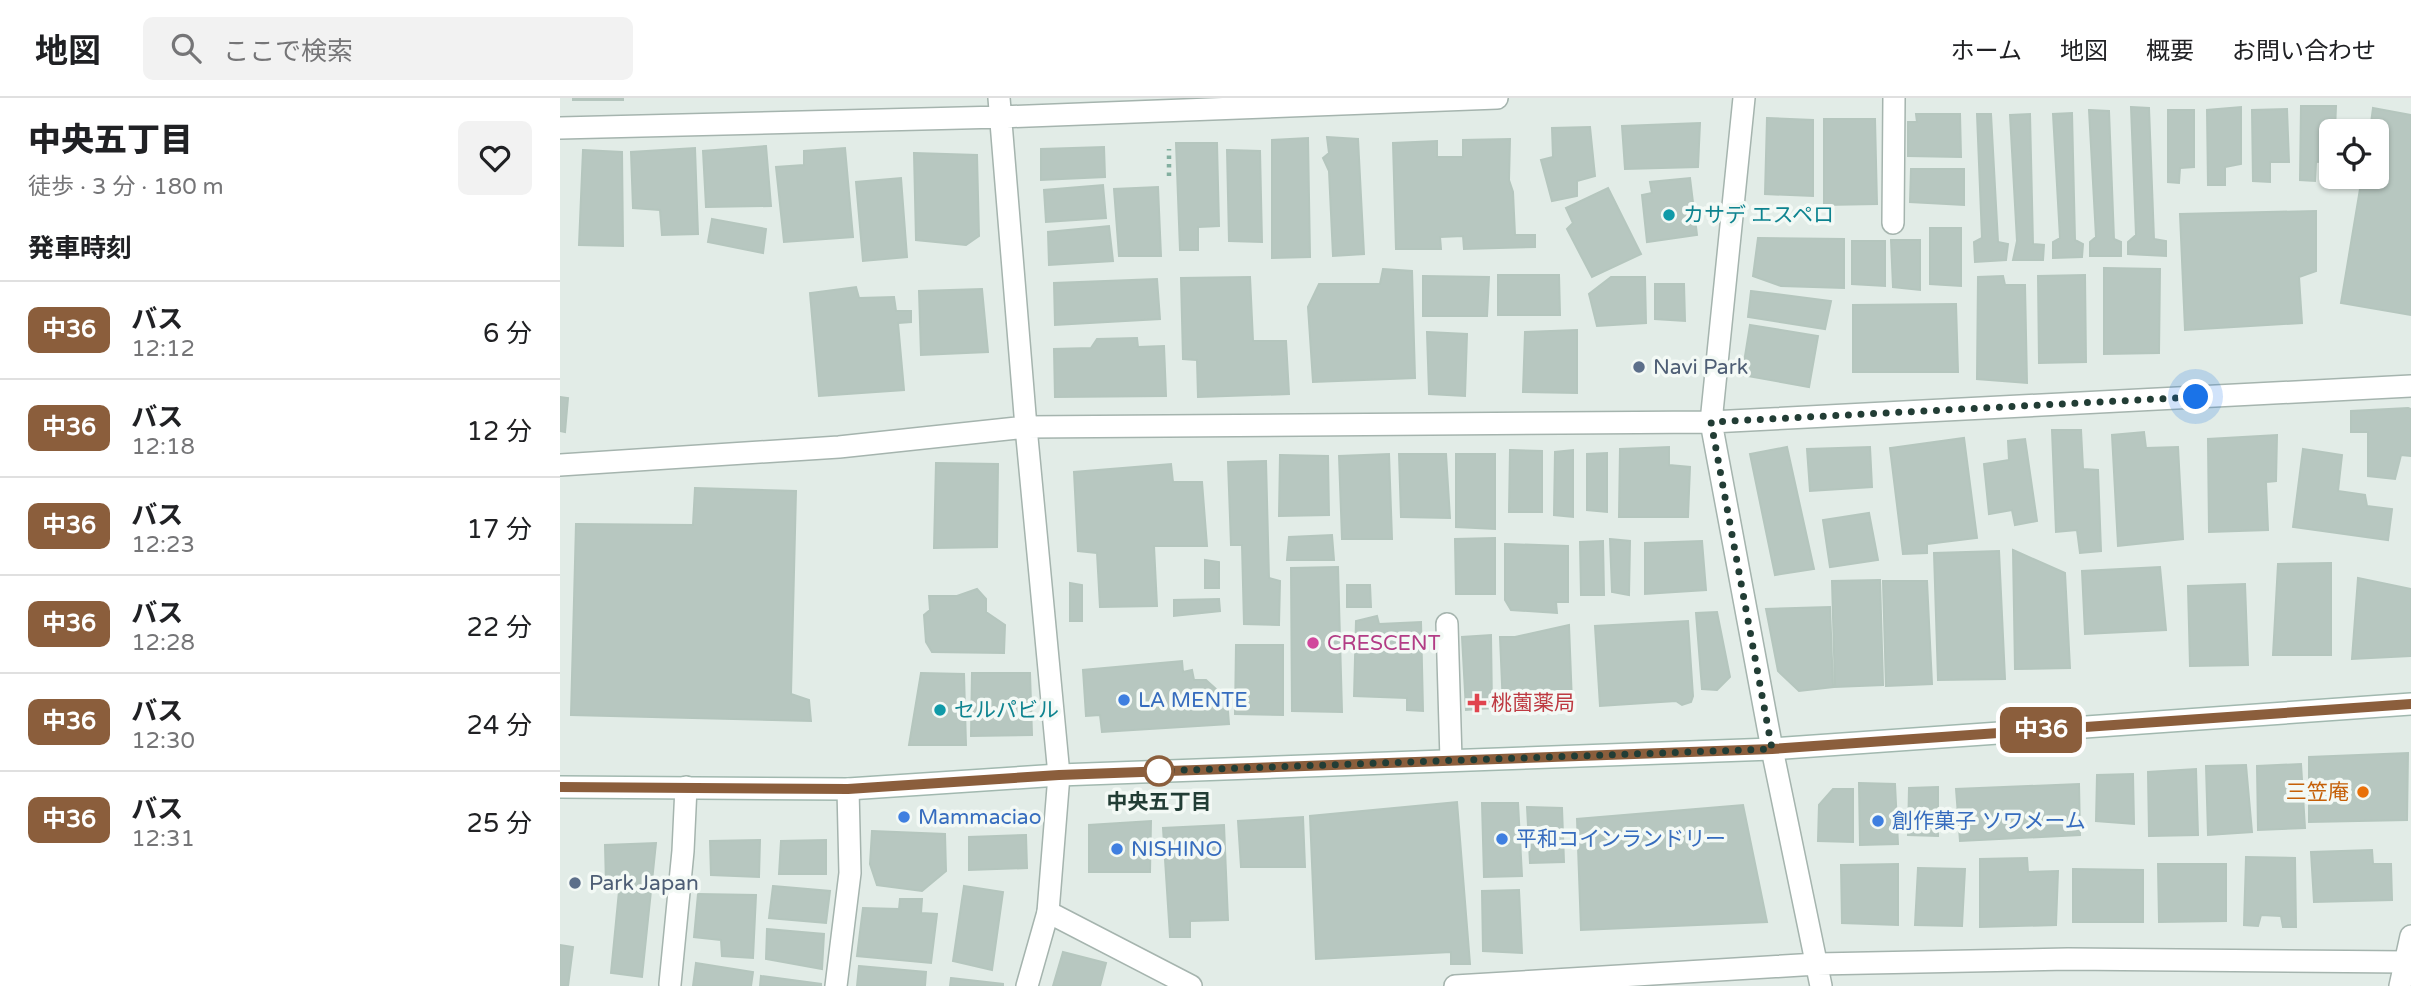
<!DOCTYPE html>
<html lang="ja">
<meta charset="utf-8">
<style>
:root{--surface:#fff;--page:#f2f2f2;--text:#202124;--muted:#757577;--line:#e0e0e0}
body{margin:0;font-family:"Varela Round","Noto Sans JP",sans-serif;background:var(--page);color:var(--text);height:100vh;display:flex;flex-direction:column;font-size:26px;white-space:nowrap}
*{box-sizing:border-box;margin:0}
p{font-size:23px;color:var(--muted)}
.icon{flex:none;width:38px;height:38px;fill:none;stroke:currentColor;stroke-width:2;stroke-linecap:round;stroke-linejoin:round}
.map{position:relative;flex:1;overflow:hidden}
.details{display:flex;flex-direction:column;background:var(--surface);width:560px}
.details>*{flex:none}
.badge{padding:0 14px;border-radius:10px;font-size:24px;line-height:46px}
.fabs{position:absolute;left:1759px;top:21px;display:grid;gap:14px}
.fabs a{display:grid;place-items:center;width:70px;height:70px;border-radius:10px;background:var(--surface);box-shadow:0 2px 5px #0004;font-size:35px}
.you{position:absolute;width:35px;height:35px;margin:-18px;border:5px solid #fff;border-radius:50%;background:#1a73e8;box-shadow:0 0 0 10px #1a73e833}
.map>.badge{position:absolute;translate:-50% -50%;box-shadow:0 0 0 4px #fff}
h2{padding:0 28px;font-size:26px;line-height:63px}
.round{display:grid;place-items:center;flex:none;width:74px;height:74px;border-radius:10px;background:var(--page)}
.summary{display:flex;align-items:center;justify-content:space-between;height:119px;padding:0 28px}
h1{font-size:33px;font-weight:800;line-height:52px}
ul{padding:0;list-style:none}
li{display:flex;align-items:center;gap:21px;height:98px;padding:0 28px;border-top:2px solid var(--line)}
li div{flex:1}
li b{display:block;font-size:26px}
li em{font-style:normal}
li .badge{min-width:77px;font-weight:700;text-align:center}
header{display:flex;align-items:center;gap:42px;box-sizing:border-box;height:98px;padding:0 35px;background:var(--surface);border-bottom:2px solid var(--line)}
header strong{font-size:33px}
nav{display:flex;gap:38px;margin-inline-start:auto;font-size:24px}
.search{width:490px;height:63px;background:var(--page);display:flex;align-items:center;gap:18px;box-sizing:border-box;padding:0 24px;border-radius:10px;color:var(--muted);font-size:26px}
main{display:flex;flex:1;min-height:0}
.map>svg:first-child{display:block}
.building{fill:#b7c7c0;stroke:#b5c6be;stroke-width:2}
.lines{fill:none;stroke-linecap:round;stroke-linejoin:round}
.service-casing{stroke:#a5b4ae;stroke-width:24}
.minor-casing{stroke:#a5b4ae;stroke-width:24}
.secondary-casing{stroke:#a1b8af;stroke-width:24}
.path{stroke:#83afa0;stroke-width:4.5;stroke-dasharray:3.5 5;stroke-linecap:butt}
.service{stroke:#fff;stroke-width:21}
.minor{stroke:#fff;stroke-width:21}
.secondary{stroke:#fff;stroke-width:21}
.line-casing{stroke:#fff;stroke-width:16}
.line{stroke:#8b5e3c;stroke-width:10}
.walk{stroke:#223d35;stroke-width:7;stroke-dasharray:0 12.6}
.culture-dot{fill:#0f9aa8;stroke:#f3f9f5;stroke-width:2.5}
.service-dot{fill:#5c6f8a;stroke:#f3f9f5;stroke-width:2.5}
.hotel-dot{fill:#d1479c;stroke:#f3f9f5;stroke-width:2.5}
.shop-dot{fill:#3f7fe0;stroke:#f3f9f5;stroke-width:2.5}
.health-dot{fill:#e0444e;stroke:#f3f9f5;stroke-width:2.5}
.stop-dot{fill:#fff;stroke:#8b5e3c;stroke-width:3.5}
.food-dot{fill:#e8710a;stroke:#f3f9f5;stroke-width:2.5}
.labels{text-anchor:middle;dominant-baseline:central;stroke-width:7;stroke-linejoin:round;paint-order:stroke}
.culture-label{font-size:21px;fill:#0d838f;stroke:#f3f9f5;text-anchor:start}
.service-label{font-size:21px;fill:#4e5e75;stroke:#f3f9f5;text-anchor:start}
.hotel-label{font-size:21px;fill:#b23c85;stroke:#f3f9f5;text-anchor:start}
.shop-label{font-size:21px;fill:#366cbe;stroke:#f3f9f5;text-anchor:start}
.health-label{font-size:21px;fill:#be3a42;stroke:#f3f9f5;text-anchor:start}
.food-label{font-size:21px;fill:#c56008;stroke:#f3f9f5;text-anchor:end}
.stop-label{font-size:21px;font-weight:bold;fill:#223d35;stroke:#f3f9f5}
</style>
<header>
<strong>地図</strong>
<div class="search"><svg class="icon" aria-label="search" viewBox="0 0 24 24"><circle cx="10" cy="10" r="6"/><path d="M15 15l6 6"/></svg>ここで検索</div>
<nav><a>ホーム</a><a>地図</a><a>概要</a><a>お問い合わせ</a></nav>
</header>
<main>
<section class="details">
<div class="summary"><div><h1>中央五丁目</h1><p>徒歩 · 3 分 · 180 m</p></div><a class="round"><svg class="icon" aria-label="heart" viewBox="0 0 24 24"><path d="M12 20l-8-8c-3-5 5-10 8-4 3-6 11-1 8 4z"/></svg></a></div>
<h2>発車時刻</h2>
<ul>
<li><span class="badge" style="background:#8b5e3c;color:#fff">中36</span><div><b>バス</b><p>12:12</p></div><em>6 分</em></li>
<li><span class="badge" style="background:#8b5e3c;color:#fff">中36</span><div><b>バス</b><p>12:18</p></div><em>12 分</em></li>
<li><span class="badge" style="background:#8b5e3c;color:#fff">中36</span><div><b>バス</b><p>12:23</p></div><em>17 分</em></li>
<li><span class="badge" style="background:#8b5e3c;color:#fff">中36</span><div><b>バス</b><p>12:28</p></div><em>22 分</em></li>
<li><span class="badge" style="background:#8b5e3c;color:#fff">中36</span><div><b>バス</b><p>12:30</p></div><em>24 分</em></li>
<li><span class="badge" style="background:#8b5e3c;color:#fff">中36</span><div><b>バス</b><p>12:31</p></div><em>25 分</em></li>
</ul>
</section>
<div class="map">
<svg width="1851" height="888" viewBox="0 0 1851 888">
<rect width="100%" height="100%" fill="#e2ece7"/>
<!-- building -->
<path class="building" d="M13,0h50v2h-50z
M1741,8h35l-1,25h-4v30l-15,1 -1,19 -15,-1z
M1571,9l18,1 5,131 12,2v15l-38,-2v-12l8,-7z
M1681,9v57l-16,3v18h-17l-1,-75z
M1813,10l38,7v200l-70,-12 21,-126h14v-46h-6z
M1727,11l2,53h-19v20l-17,-1 -1,-71z
M1529,12l20,1 5,128 7,3v14h-31v-14l6,-5z
M1608,12h26v57l-14,1 -1,15 -11,-1z
M1512,15l3,127 8,4 -1,13 -29,1v-16l7,-4 -7,-124z
M1356,16h44l1,43 -53,-1v-34h9z
M1417,16h14l7,128 10,2 -2,16 -31,2 -1,-20 8,-4z
M1470,16l3,130 11,1 -1,15h-30l4,-19 -7,-126z
M1207,20l46,2v76l-48,-2z
M1264,21h51l2,85 -53,1z
M1140,25l-2,44 -73,2 -3,-43z
M1030,29l5,49 -18,5v15l-25,5 -11,-41 12,-3 -1,-29z
M767,39l31,2 6,115 -31,2 -4,-85 -6,-13 6,-5z
M748,40l2,119 -38,1v-118z
M950,41l-1,41 4,12 2,43h20v12l-71,2 -1,-13 -23,1 1,12h-45l-3,-106 44,-2v16h26v-17z
M616,45h41l2,83 -21,1v23h-18z
M206,48l5,60 -65,1 -3,-56z
M544,49l1,30 -64,3v-31z
M135,50l3,86 -36,1 -2,-25 -27,-2 -2,-56z
M285,50l8,89 -69,5 -8,-75 28,-2v-14z
M23,52l39,2 1,94 -44,-1z
M667,52l33,1 2,91 -33,-1z
M354,55l63,2 2,81 -13,9 -50,-5z
M1351,71h53v36l-54,-3z
M341,80l6,79 -44,4 -7,-79z
M1130,80l7,57 -50,7 -5,-47 10,-2 -2,-11z
M543,87l3,33 -60,4 -2,-32z
M598,89l3,69h-42l-5,-67z
M1048,90l33,66 -49,23 -25,-48 6,-6 -7,-15z
M1756,113v60l-17,6 3,46 -117,7 -5,-116z
M152,121l54,10 -3,24 -55,-11z
M549,128l4,35 -64,4 -1,-33z
M1370,130h31v58l-31,-2z
M1198,140l86,1v49l-63,-2 -28,-10z
M1331,142h29v50l-27,-3z
M1292,143h33v45l-33,-2z
M1544,170l56,1 -1,84 -55,1z
M823,171l29,2 3,107 -102,4 -5,-75 11,-23h61z
M938,177h61l1,40h-62z
M1525,177l1,87 -47,1 -1,-87z
M863,178l66,1 -2,39h-64z
M1443,178l2,9h20l2,98 -50,-4 1,-102z
M690,179l3,64h33l3,53 -91,3 -1,-37 -14,-1 -2,-81z
M1051,179h34l1,46 -49,3 -8,-32z
M597,181l3,40 -105,6 -1,-42z
M1095,186h29l1,37 -30,-2z
M296,189l3,11 35,-1 2,14h15v11l-13,1 6,67 -85,6 -9,-103z
M422,191l6,63 -67,3 -2,-64z
M1191,193l80,10 -6,28 -77,-12z
M1396,206l2,68h-105v-67z
M1190,227l68,11 -9,51 -67,-12z
M1017,232v63l-54,-1 2,-60z
M867,234l40,2 -2,62 -36,-2z
M577,240l1,9 26,-1 2,50 -111,1 -1,-48 37,-1 6,-9z
M0,299l8,1 -3,34 -5,-1z
M1848,310l3,1v47l-10,-1 -6,24 -27,-3v-44h-17v-21z
M1492,332h29l2,39 15,1 3,81 -21,2 -3,-23 -21,2z
M1584,334l2,16 32,-1 5,92 -65,7 -6,-111z
M1717,337l-1,46 -10,1 2,48 -59,2 -1,-93z
M1404,340l13,100 -50,6v9l-24,1 -13,-106z
M1465,341l12,82 -22,4 -3,-15 -23,4 -5,-50 25,-4 -1,-19z
M1109,349v18l21,2 -2,50h-69l1,-68z
M1227,349l27,122 -39,6 -25,-121z
M1310,349l2,40 -62,4 -3,-42z
M1743,351l39,6 -4,36 27,4 2,11 25,3 -4,31 -95,-13z
M950,352l32,1v61h-33z
M1013,352v67l-19,-2 1,-63z
M1047,355v59l-20,-2v-56z
M829,356l3,85h-50l-3,-83z
M839,356h47l4,64 -49,-1z
M896,356h39v75l-39,-2z
M720,357l48,1 1,59 -50,1z
M706,363l3,117 11,3 -1,44 -35,-1 -2,-79h-11l-3,-83z
M376,365l62,1 -1,83 -63,1z
M611,366l2,18h29l5,64h-53l3,60 -57,1 -3,-54 -19,-2 -4,-79z
M135,390l101,3 -5,203 18,6 2,21 -240,-6 5,-191 117,1z
M1309,415l9,47 -48,7 -7,-47z
M772,437l2,25h-47l2,-23z
M935,440v56h-39l-1,-55z
M1050,441l20,2 -1,54 -17,-3z
M1043,443l1,54h-23l-1,-53z
M1142,443l4,49 -61,4v-51z
M945,446l63,2v56h-12l1,11 -46,-3 -6,-10z
M1453,452l52,23 5,95 -55,1z
M1439,453l6,128 -67,1 -4,-127z
M645,462l14,2v26h-14z
M1771,465v92h-58l5,-91z
M778,469l4,145 -50,-1 -1,-143z
M1600,469l6,63 -81,4 -3,-63z
M1798,480l53,11v67l-59,3z
M1320,482l3,105 -48,2 -3,-106z
M1323,483h44l5,103 -46,2z
M510,485l12,2v36h-12z
M1685,486l3,81 -58,1 -2,-80z
M787,487h23l1,22h-24z
M417,491l9,10v13l19,13 -1,28 -72,-1 -6,-10 -2,-27 6,-5 -1,-14h28z
M659,501l1,12 -46,5v-16z
M1270,509l3,80 -34,4 -21,-20 -12,-62z
M1157,514l13,65 -13,13 -15,-1 -6,-76z
M817,518l2,8 42,-2 2,89 -16,-1v-12l-53,-2 2,-75z
M1128,523l5,75 -2,6 -9,3 -6,-4 -76,5 -5,-80z
M1009,527l3,78 -69,4 -3,-70h15z
M931,537l1,73 -26,2 -4,-73z
M676,547h47v70l-48,-1z
M622,563l1,11 9,-2 2,10h12l21,19 2,25 -127,8 -2,-17 -14,1 -3,-46z
M361,575l43,1 2,71h-57z
M412,575h58l2,62 -61,1z
M1848,655l-1,67 -98,2v-65z
M1741,666l4,64 -47,2 -1,-64z
M1686,667l6,67 -44,3 -2,-69z
M1636,671l2,66 -49,1 -1,-64z
M1573,676l1,50 -38,-3 1,-46z
M1299,685l36,1 3,60 -38,1z
M1519,686l1,51 -120,6 -4,-52z
M1378,689v49l-30,-1 1,-47z
M1273,691h20v53l-35,-1 1,-36z
M897,704l13,162h-19v-12l-135,7 -6,-143z
M922,705h36l4,73 -38,1z
M1183,707l24,117 -186,8 -4,-111z
M967,709l35,1 2,54 -34,1z
M743,719l2,50h-64l-3,-46z
M591,723l-1,51h-61v-47z
M664,727l4,95 -38,1v16h-20l-7,-109z
M312,733l73,3 1,37 -24,20 -45,-6 -7,-21z
M466,737l1,33 -58,2v-33z
M200,742l-1,37 -48,-2 -1,-34z
M266,742v34h-47l2,-33z
M96,745l-14,134 -31,-4 8,-82 -13,-6 -1,-40z
M1812,752l1,14h18l1,36 -78,2 -3,-50z
M1686,759l49,1 1,69h-13l-2,-11 -20,-1 -3,11 -14,-1z
M1467,760l1,14 30,-1 -2,54 -76,2v-68z
M1338,766v61l-56,-2 -1,-58z
M1598,766h68v57l-67,1z
M1358,770l47,1 -3,57 -47,-1z
M1513,771l70,1v52h-70z
M213,788l57,5 -4,32 -57,-5z
M404,788l39,6 -11,78 -39,-9z
M959,792l3,63 -39,-2 -1,-60z
M138,796l58,1 -3,63 -31,-2 -1,-16 -27,-3z
M340,801h22l-1,14 16,1 -6,49 -74,-7 6,-48 36,1z
M207,831l57,5 -2,35 -56,-10z
M0,847l13,2 -5,39h-8z
M503,854l43,11 -6,23h-47z
M136,865l57,9 -2,14h-58z
M299,868l67,6 -1,14h-68z
M201,878l60,8v2h-61z
M391,880l52,6v2h-53z"/>
<g class="lines">
<!-- service casing -->
<g class="service-casing">
<path id="service" d="M1333,125l1,-125
M887,526l4,136
M110,886l13,-133 3,-64
M276,888l14,-113 -2,-84
M467,888l21,-74
M1840,888l11,-50"/>
</g>
<!-- minor casing -->
<g class="minor-casing">
<path id="minor" d="M439,0l27,329 33,348 -11,137 143,74
M1184,0l-33,324 61,327 49,237
M0,30l441,-11 496,-19
M0,367l279,-18 187,-20 685,-5 700,-36
M895,888l362,-22 251,-5 338,3"/>
</g>
<!-- secondary casing -->
<g class="secondary-casing">
<path id="secondary" d="M0,689l288,2 211,-14 713,-26 639,-45"/>
</g>
<!-- path -->
<path class="path" d="M609,78v-27"/>
<!-- service -->
<use href="#service" class="service"/>
<!-- minor -->
<use href="#minor" class="minor"/>
<!-- secondary -->
<use href="#secondary" class="secondary"/>
</g>
<g class="lines">
<!-- line casing -->
<g class="line-casing">
<path id="line" d="M0,689l288,2 211,-14 713,-26 639,-45"/>
</g>
<!-- line -->
<use href="#line" class="line"/>
<!-- walk -->
<path class="walk" d="M599,673l613,-22 -61,-327 485,-25"/>
</g>
<!-- markers -->
<g class="culture-dot">
<circle cx="1109" cy="117" r="7"/>
<circle cx="380" cy="612" r="7"/>
</g>
<g class="service-dot">
<circle cx="1079" cy="269" r="7"/>
<circle cx="15" cy="785" r="7"/>
</g>
<circle class="hotel-dot" cx="753" cy="545" r="7"/>
<g class="shop-dot">
<circle cx="564" cy="602" r="7"/>
<circle cx="344" cy="719" r="7"/>
<circle cx="1318" cy="723" r="7"/>
<circle cx="942" cy="741" r="7"/>
<circle cx="557" cy="751" r="7"/>
</g>
<path class="health-dot" d="M913.5 594.5h7v7h7v7h-7v7h-7v-7h-7v-7h7z"/>
<circle class="stop-dot" cx="599" cy="673" r="14"/>
<circle class="food-dot" cx="1803" cy="694" r="7"/>
<g class="labels">
<!-- culture labels -->
<g class="culture-label">
<text x="1123" y="117">カサデ エスペロ</text>
<text x="394" y="612">セルパビル</text>
</g>
<!-- service labels -->
<g class="service-label">
<text x="1093" y="269">Navi Park</text>
<text x="29" y="785">Park Japan</text>
</g>
<!-- hotel labels -->
<g class="hotel-label">
<text x="767" y="545">CRESCENT</text>
</g>
<!-- shop labels -->
<g class="shop-label">
<text x="578" y="602">LA MENTE</text>
<text x="358" y="719">Mammaciao</text>
<text x="1332" y="723">創作菓子 ソワメーム</text>
<text x="956" y="741">平和コインランドリー</text>
<text x="571" y="751">NISHINO</text>
</g>
<!-- health labels -->
<g class="health-label">
<text x="931" y="605">桃薗薬局</text>
</g>
<!-- food labels -->
<g class="food-label">
<text x="1789" y="694">三笠庵</text>
</g>
<!-- stop labels -->
<g class="stop-label">
<text x="599" y="704">中央五丁目</text>
</g>
</g>
</svg>
<div class="fabs">
<a><svg class="icon" aria-label="locate" viewBox="0 0 24 24"><circle cx="12" cy="12" r="6"/><path d="M12 2v4M12 18v4M2 12h4M18 12h4"/></svg></a>
</div>
<div class="you" style="left:1636px;top:299px"></div>
<b class="badge" style="left:1481px;top:632px;background:#8b5e3c;color:#fff">中36</b>
</div>
</main>
